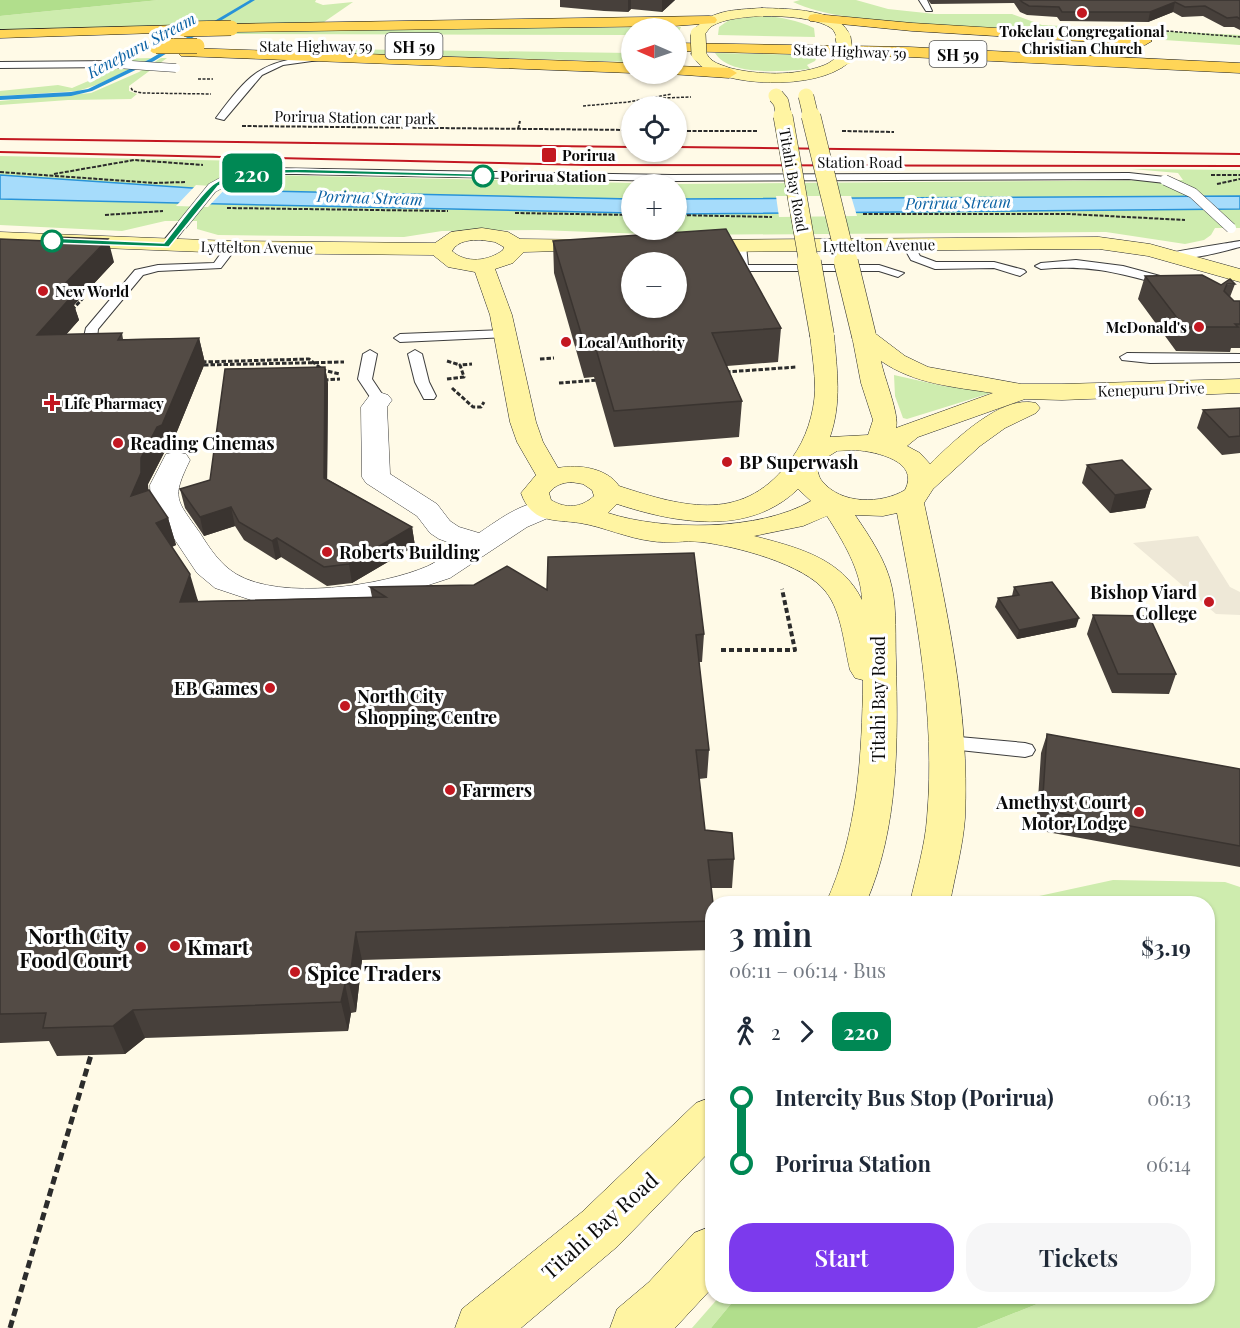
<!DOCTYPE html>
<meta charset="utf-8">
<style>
:root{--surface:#fff;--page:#f6f6f7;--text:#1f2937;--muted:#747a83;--accent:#7c3aed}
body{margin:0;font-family:"Playfair Display",serif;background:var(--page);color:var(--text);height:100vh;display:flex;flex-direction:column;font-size:22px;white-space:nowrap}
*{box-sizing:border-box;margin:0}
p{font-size:20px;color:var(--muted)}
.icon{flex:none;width:33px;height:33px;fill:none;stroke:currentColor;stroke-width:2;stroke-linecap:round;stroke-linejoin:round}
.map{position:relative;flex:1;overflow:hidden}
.side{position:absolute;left:705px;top:896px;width:510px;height:408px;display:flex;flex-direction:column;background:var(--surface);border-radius:24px;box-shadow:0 2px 4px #0004}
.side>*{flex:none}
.badge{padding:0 12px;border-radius:9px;font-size:21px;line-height:39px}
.needle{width:39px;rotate:272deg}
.controls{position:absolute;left:621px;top:18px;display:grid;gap:12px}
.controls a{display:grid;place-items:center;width:66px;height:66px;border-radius:50%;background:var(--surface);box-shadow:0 2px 4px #0004;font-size:30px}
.map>.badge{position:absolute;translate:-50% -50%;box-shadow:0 0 0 3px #fff}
.legs{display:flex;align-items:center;gap:9px;height:66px;padding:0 24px;font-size:20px}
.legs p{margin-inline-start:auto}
.summary{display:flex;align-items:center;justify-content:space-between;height:102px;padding:0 24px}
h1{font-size:33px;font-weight:600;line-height:45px}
.action{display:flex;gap:12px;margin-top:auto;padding:12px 24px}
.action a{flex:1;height:69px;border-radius:24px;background:var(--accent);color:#fff;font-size:24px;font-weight:600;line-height:69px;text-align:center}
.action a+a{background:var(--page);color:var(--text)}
ul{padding:0 24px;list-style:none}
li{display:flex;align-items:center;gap:21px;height:66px;font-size:22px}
li i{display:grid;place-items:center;width:9px;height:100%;margin:0 8px;background:currentColor}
li i::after{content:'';width:15px;height:15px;margin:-8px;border:4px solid;border-radius:50%;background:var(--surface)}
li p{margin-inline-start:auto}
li:first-child i{background:linear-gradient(#0000 50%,currentColor 0)}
li:last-child i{background:linear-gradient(currentColor 50%,#0000 0)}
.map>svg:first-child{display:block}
.green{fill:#ceecae}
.forest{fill:#b1de8c}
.plaza{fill:#eee8d7}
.water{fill:#a6dcfb;stroke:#2893d8;stroke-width:1.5}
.pier{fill:#fffae7}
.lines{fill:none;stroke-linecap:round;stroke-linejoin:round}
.stream{fill:#2893d8;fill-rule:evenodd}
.lane-casing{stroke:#3d3d3d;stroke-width:2}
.street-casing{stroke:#3d3d3d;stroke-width:1}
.secondary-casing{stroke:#2c2c2c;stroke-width:1}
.primary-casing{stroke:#1b1b1b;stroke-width:1}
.path-far4{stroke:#2c2c2c;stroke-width:1.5;stroke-dasharray:3 1.5;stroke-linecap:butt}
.path-far3{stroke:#2c2c2c;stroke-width:2;stroke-dasharray:4 1.5;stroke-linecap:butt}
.path-far2{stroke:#2c2c2c;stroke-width:3;stroke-dasharray:4.5 2;stroke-linecap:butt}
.path-far1{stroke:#2c2c2c;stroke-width:4;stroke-dasharray:5 3;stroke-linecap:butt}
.path{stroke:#2c2c2c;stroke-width:5;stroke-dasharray:8 4.5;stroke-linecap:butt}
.lane{fill:#fff;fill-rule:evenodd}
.street{fill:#fff;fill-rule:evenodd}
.secondary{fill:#fff4a2;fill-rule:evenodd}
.primary{fill:#ffd557;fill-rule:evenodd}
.rail{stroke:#c31821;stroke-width:2}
.lane-bridge-far1-casing{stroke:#3d3d3d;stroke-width:9;stroke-linecap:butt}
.lane-bridge-casing{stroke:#3d3d3d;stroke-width:11;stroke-linecap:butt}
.secondary-bridge-far2-casing{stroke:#2c2c2c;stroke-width:16;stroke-linecap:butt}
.secondary-bridge-far1-casing{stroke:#2c2c2c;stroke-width:20;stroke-linecap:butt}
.secondary-bridge-casing{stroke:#2c2c2c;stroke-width:25;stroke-linecap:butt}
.primary-bridge-casing{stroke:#1b1b1b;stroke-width:16;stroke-linecap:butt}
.lane-bridge-far1{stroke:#fff;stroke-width:8}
.lane-bridge{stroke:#fff;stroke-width:10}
.secondary-bridge-far2{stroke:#fff4a2;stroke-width:15}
.secondary-bridge-far1{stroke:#fff4a2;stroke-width:19}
.secondary-bridge{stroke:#fff4a2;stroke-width:24}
.primary-bridge{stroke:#ffd557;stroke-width:15}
.wall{fill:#47403b}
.shaded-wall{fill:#3a3430}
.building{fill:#534b45;stroke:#3a3430;stroke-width:1.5;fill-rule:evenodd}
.line-1{fill:#008854;stroke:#fff;stroke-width:1.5}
.poi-dot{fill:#c31821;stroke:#fff;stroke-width:2}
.stop-1-dot{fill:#fff;stroke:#008854;stroke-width:3}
.labels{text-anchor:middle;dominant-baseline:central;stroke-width:6;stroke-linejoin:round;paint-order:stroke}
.far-poi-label{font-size:15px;font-weight:bold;fill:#0a0a0a;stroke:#fff;text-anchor:start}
.far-street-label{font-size:15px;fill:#0a0a0a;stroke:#fff}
.far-stop-label{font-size:15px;font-weight:bold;fill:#0a0a0a;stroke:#fff;text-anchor:start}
.far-water-label{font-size:16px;font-style:italic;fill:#0b62a4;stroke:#fff}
.shield{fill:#fff;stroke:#545454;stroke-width:1.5}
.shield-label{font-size:16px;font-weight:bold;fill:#0a0a0a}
.poi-label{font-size:18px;font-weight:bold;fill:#0a0a0a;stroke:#fff;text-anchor:start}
.street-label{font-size:18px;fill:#0a0a0a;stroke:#fff}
.near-poi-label{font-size:21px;font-weight:bold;fill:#0a0a0a;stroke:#fff;text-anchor:start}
.near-street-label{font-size:21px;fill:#0a0a0a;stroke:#fff}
</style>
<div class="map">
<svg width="1240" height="1328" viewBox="0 0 1240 1328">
<rect width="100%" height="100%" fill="#fffae7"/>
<!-- green -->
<path class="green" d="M159,0h157l-1,2 8,3 30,-3 -29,20 -324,9v-15z
M800,0h56l32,9 47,5h77l30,11 198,10v10l-348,-23c-33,-4 -68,-6 -99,-20z
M757,16c20,0 39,4 57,12l1,9 -97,-2 1,-8 10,-7z
M681,27l-4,8 -1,-7h-44l-1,7 -414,-1 6,-5z
M333,49l298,4 1,9 -302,-9z
M715,53l103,2 -3,6 -8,4 3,4c-25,2 -80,8 -95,-16z
M152,58l-53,26 -21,7 -78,5v-5l58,-6 14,3 35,-15 11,-11 -7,-3z
M161,58h6l-38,28v5l8,3 -6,5 -63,1 -68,5v-4l91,-8 48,-21z
M0,156l248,5 2,6 -29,7 456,10 506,-4 -5,-7 -46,-4 108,1v26l-563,3 -1,-15h-44l-1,15 -409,-9 -222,-15z
M0,199l631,14 1,17h44l1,-16 563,-5v19h-25l-4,7 -7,5 -19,4 -79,-12 -433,3 -135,-5 -96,1 -38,6 -186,-2 -21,-6v-8h-32l-43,10 -122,-6z
M894,375l49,11 51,6 -87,27 -4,-1 -8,-22z
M1113,880l112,2 15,5v441h-263l80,-32h151v-393h-201z
M720,1296h22l-7,3 -24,29h-19z"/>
<!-- forest -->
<path class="forest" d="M0,0h159l-159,16z
M742,1296h315l-80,32h-266l24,-29z"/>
<!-- plaza -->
<path class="plaza" d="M1198,536l32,51 10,5v23l-24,-1 -83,-71z"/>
<!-- water -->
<path class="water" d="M0,175l222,15 409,9v14l-631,-14z
M1240,196v13l-563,5v-15z"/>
<!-- pier -->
<path class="pier" d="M196,185l31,2 -19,20 -32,-1z
M776,196h75l6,20 -78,1z"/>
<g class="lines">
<!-- stream -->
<path class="stream" d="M250,0h5l-101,61 -62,30 -21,5 -71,4v-4l71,-4 17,-3 62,-30z"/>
<!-- lane casing -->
<g class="lane-casing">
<path id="lane" d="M919,0h8l5,11h-6z
M316,56h3v4l-36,5 -21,10 -38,45 -8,-2c33,-44 44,-57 100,-62z
M0,62l117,-1 4,3 -4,3 -117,1z
M264,168l408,7 457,-2 36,4 5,3 -5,3 -36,-4 -457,2 -376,-7h-32l-32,6 -5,-3z
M182,222l4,1 1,2 -17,22h-8l-2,-2 18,-22z
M908,241l4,1 8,14 16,6h58l30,8 2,2 -6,4 -26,-8 -59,1 -24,-9 -9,-16z
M1240,241v6c-16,4 -64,18 -76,8 4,-3 65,-12 76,-14z
M740,243l6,3 2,19h131l25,8 -6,4 -19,-6h-136l-6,-3 -3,-22z
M231,244l6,3 -16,21 -63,3 -15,4 -45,54 -1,10 12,2 1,3 -1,3 -22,-2 -3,-8 2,-9 49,-58 23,-5 56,-2 13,-18z
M1076,260l47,6 52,14 2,3 -6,4c-49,-13 -78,-23 -130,-18l-6,-3 6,-3z
M504,330l4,1 2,3 -2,3 -108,5 -6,-4 6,-4z
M370,350l7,4 -5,25 14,21 -7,4 -5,-1 -16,-24 5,-25z
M415,350l7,4 7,28 7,14 -2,3h-10l-9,-17 -7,-28z
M1127,353l113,1v8l-90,1 -28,-3 -2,-3z
M948,736l77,7 7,2 3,5 -3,5 -7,2 -84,-9 -3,-5 3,-5z"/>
</g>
<!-- street casing -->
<g class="street-casing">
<path id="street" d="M379,392l9,3 4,5 -5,7 3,67 47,30 13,17 9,6 20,6c21,-14 50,-37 76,-30l4,6 -4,6 -28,12 -77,51 -46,15 -49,12 -41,4 -60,-8 -39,-13 -18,-15 -46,-69 -1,-19 16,-31 10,-2 10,2 4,6c-19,39 -14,39 10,73 10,16 20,31 36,41 45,27 146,12 192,-8 11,-5 21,-14 31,-20l-20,-7 -9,-6 -13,-17 -51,-33 -4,-6 -1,-70 9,-12z"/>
</g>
<!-- secondary casing -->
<g class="secondary-casing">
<path id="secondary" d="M762,8c24,1 81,0 88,29l-2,3h-10c-2,-4 -3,-9 -7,-12 -21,-15 -97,-16 -119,-2 -4,3 -6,7 -9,11l-5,1 -7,-4c17,-25 43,-24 71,-26z
M699,49c8,2 8,8 14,12 4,3 12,5 17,7 28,7 65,8 92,-2 10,-3 15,-11 24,-14l8,5c-25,33 -117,31 -150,11 -5,-3 -9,-9 -13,-14z
M482,228l26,4 12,7 85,1 3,4 -3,4 -7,2 -74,2 -11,11 -18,6 17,46 24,107 7,20 15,26c21,-4 49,0 61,18 67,22 126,38 173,-28 14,-19 22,-44 23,-68 0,-18 -3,-37 -5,-55l4,-5 8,-2 8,2 4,5c3,36 8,67 -4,102l38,-2 5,-15 -12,-37 -9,-47 4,-5 8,-2 8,2 33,25 23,11 93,17h41l178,-5v14l-178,7 -37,-1 -107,38 -11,9 13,7 10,11c23,-22 71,-70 106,-61l4,5 -4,5 -31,15 -25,18 -47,43 -9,14c22,102 46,209 41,315 -2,28 -10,57 -15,85h-40c6,-28 15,-57 17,-85 9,-102 -11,-205 -30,-305l-14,3 -28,-1c15,22 32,47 37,73 5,23 3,50 4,73 2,81 3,166 -30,242h-40c32,-70 36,-148 37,-223l-8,-2 -5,-8c-6,-24 -8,-58 -24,-78 -21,-28 -91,-46 -125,-50 -16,-2 -33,2 -50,-1 -24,-3 -47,-14 -71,-18 -26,-4 -48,1 -59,-30l15,-18 -19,-33 -7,-20 -20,-107 -15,-43 -27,-5 -15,-12 -202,-2 -231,-9v-12l231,9 204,2 16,-11zM482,240l13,2 9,5 -1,3c-14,11 -37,14 -51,1 6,-11 19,-11 30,-11zM881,361c33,23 73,26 112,32l-97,35c4,-13 -12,-50 -15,-67zM856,450c21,2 64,11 49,40 -23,14 -64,15 -83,-9 -4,-4 -4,-12 -6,-17l21,-13zM571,482l12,2 9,6 2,6c-13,12 -28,13 -43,4l-2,-7c6,-8 13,-10 22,-11zM798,489l13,12c-51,30 -148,30 -203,12l9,-9c58,19 132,33 181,-15zM827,516c16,25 34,54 35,84 -20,-42 -66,-53 -108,-64l49,-10z
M1099,237l51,7 90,25v13l-92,-26 -49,-7 -408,3 -7,-2 -3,-4 3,-4 7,-2z
M712,1097v52l-94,97 -97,82h-66l7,-19 120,-97 114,-109z
M712,1226v62l-37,40h-65l7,-19 32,-27 45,-49z"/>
</g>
<!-- primary casing -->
<g class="primary-casing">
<path id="primary" d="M815,14l97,9 233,14 7,4 -7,4 -233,-14 -102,-10 -2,-3 2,-3z
M710,16l5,1 2,3 -2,3 -41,3 -443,6 -7,-4 7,-4z
M184,25l5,1 2,3 -2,3 -189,6v-8z
M676,43l233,4 331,16v10l-331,-16 -233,-6z
M186,48l446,15v10l-451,-17 -3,-3z
M676,66l53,2 8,5 -8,5 -59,-4h6z"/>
</g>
<!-- path-far4 -->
<path class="path-far4" d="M1166,31l74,6
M198,79h15
M131,88l2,3 9,2 69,1
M663,98l28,-1
M583,106l45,-4 44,-8"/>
<!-- path-far3 -->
<path class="path-far3" d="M242,126l390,4
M518,129l2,-8
M676,131h81
M842,131l52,1
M0,172l155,11 30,-1
M54,174l80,-14 69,5
M1211,175h29
M1217,184l23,-5
M227,208l221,3
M515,213l117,2
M863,214h206l116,6
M105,215l58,-4
M676,215l96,2"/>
<!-- path-far2 -->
<path class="path-far2" d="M72,310l11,-12
M540,359l14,-1
M447,361l13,4
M202,362l107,-3 14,11 17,4
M204,365l140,-3
M726,372l71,-5
M447,379l17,-2 -4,-12 12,-1
M324,380l16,-1
M559,383l40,-3
M452,388l21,19h8l3,-5"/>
<!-- path-far1 -->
<path class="path-far1" d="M721,650h74l-13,-61"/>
<!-- path -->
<path class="path" d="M10,1328l81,-273"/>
<!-- lane -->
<use href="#lane" class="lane"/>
<!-- street -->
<use href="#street" class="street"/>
<!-- secondary -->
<use href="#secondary" class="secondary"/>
<!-- primary -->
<use href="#primary" class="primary"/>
<!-- rail -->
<path class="rail" d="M0,139l632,8
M676,147l564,7
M0,152l588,13 652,1"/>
<!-- lane-bridge-far1 casing -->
<g class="lane-bridge-far1-casing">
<path id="lane-bridge-far1" d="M117,64l59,4"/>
</g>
<!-- lane-bridge casing -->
<g class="lane-bridge-casing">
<path id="lane-bridge" d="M1165,180l28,13 38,35
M182,225l30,-37 20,-11"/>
</g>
<!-- secondary-bridge-far2 casing -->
<g class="secondary-bridge-far2-casing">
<path id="secondary-bridge-far2" d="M698,34l1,20
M843,37l3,20
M776,96l5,6 3,15
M806,96l5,21"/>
</g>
<!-- secondary-bridge-far1 casing -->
<g class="secondary-bridge-far1-casing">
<path id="secondary-bridge-far1" d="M783,116l26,148
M811,116l36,148"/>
</g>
<!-- secondary-bridge casing -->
<g class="secondary-bridge-casing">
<path id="secondary-bridge" d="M809,262l13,73
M846,262l18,74"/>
</g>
<!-- primary-bridge casing -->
<g class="primary-bridge-casing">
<path id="primary-bridge" d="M184,29l47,-1
M156,46h41"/>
</g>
<!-- lane-bridge-far1 -->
<use href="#lane-bridge-far1" class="lane-bridge-far1"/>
<!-- lane-bridge -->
<use href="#lane-bridge" class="lane-bridge"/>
<!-- secondary-bridge-far2 -->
<use href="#secondary-bridge-far2" class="secondary-bridge-far2"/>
<!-- secondary-bridge-far1 -->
<use href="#secondary-bridge-far1" class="secondary-bridge-far1"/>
<!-- secondary-bridge -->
<use href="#secondary-bridge" class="secondary-bridge"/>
<!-- primary-bridge -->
<use href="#primary-bridge" class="primary-bridge"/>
</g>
<!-- wall -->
<path class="wall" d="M560,0h115l-13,12 -31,-3 -3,3 -24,-1 -44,-4z
M928,0h312v30l-6,-3h-10l-21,-11 -21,1 -9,-5 -25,10 -88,-1 -3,-4 -30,-2 -7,-3 -6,-9 -83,1z
M0,239l114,23 -40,43 5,15 -13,14 56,-1 1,6 76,-1 6,25 -36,88 -5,2 -16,31v6l20,28 8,27 -4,2 26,54 174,-4 -2,-10 177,3 157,44 -2,28h-3l10,88 -2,28 -8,1 6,51 29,29 -2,29h-21l1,15v47l-350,10 -6,52 -5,1 -3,18 -203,7 -20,16 -68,2 -8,-15 -49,2z
M553,241l228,87 -3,34 -51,4 15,35 -3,36 -125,10 -20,-70 -10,1 -30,-105z
M1145,276l76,9 14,-1 -5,13 4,4h6v47h-9l-1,4 -54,-1 -38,-52z
M325,367l3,17 -1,95 85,48 3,19 -63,37 -25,3 -46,-29 -5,3 -32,-20 -9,-14 -31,10 -19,-28 -5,-19 30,-9z
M1240,408v45l-18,2 -25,-27 6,-18z
M1087,465l64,24 -6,19 -35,5 -28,-30z
M1014,587l62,40 -59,12 -22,-32 3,-9 14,-2z
M1093,615l83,59 -7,20 -57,-1 -25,-59z
M1047,734l193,35v98l-204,-37 5,-77z"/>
<!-- shaded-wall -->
<path class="shaded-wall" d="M628,0h3v9l-3,3z
M662,0h13l-13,12z
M1175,2l-2,10 -25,10 2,-10z
M108,239l6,23 -40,43 5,15 -34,39 -8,-24 17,-40z
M199,338l6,25 -36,88 -5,2 -16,31 1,16 -18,-4 10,-38z
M325,367l3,17 -1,112 -3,-18z
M1151,489l-6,19 -35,5 5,-18z
M231,507l4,19 -31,10 -4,-19z
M168,518l8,27 -13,5 -7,-27z
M412,527l3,19 -63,37 -3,-19z
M277,538l4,19 -5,3 -4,-19z
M190,574l8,27 -18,1z
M1079,618l-3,9 -59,12 2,-9z
M356,932l6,28 -6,52 -7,-28z
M345,984l6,29 -3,18 -7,-29z
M133,1010l12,28 -20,16 -12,-28z"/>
<!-- building -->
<path class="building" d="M1020,0h220v19l-3,-2 -10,1 -22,-12 -20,1 -10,-5 -25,10h-88l-3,-5 -30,-1 -7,-4z
M726,229l55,99 -69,5 30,68 -128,10 -20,-69 -10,1 -31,-102zM632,262h44v46h-44z
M53,237l55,2 -54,56 18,1 -35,39 85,-2 -4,7 81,-2 -37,87 -5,2 -16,31v15l-10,23 18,-6 19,28 -12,5 34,51 -10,28 206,-5 -16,-10 104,-2 33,-19 40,24 1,-33 146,-4 10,81 -8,1 13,115h-13l9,80 27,3 2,26 -26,1 5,43 -1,18 -356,11 -7,52h-4l-4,18 -208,8 -20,16 -36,1 -34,1 3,-15 -46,1v-775l48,2z
M1202,275l19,10 9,-6 5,5h-8l-3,7 10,10h6v23h-5l3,3h-54l-39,-51z
M325,367l-1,111 88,49 -63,37 -25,3 -47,-29 -5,3 -33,-19 -8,-15 -31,10 -20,-28 30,-9 15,-111z
M1240,408v28l-11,1 -26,-27z
M1122,460l29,29 -36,6 -28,-30z
M1052,582l27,36 -60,12 -21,-32 21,-3 -5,-8z
M1093,615l56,1 27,58h-58z
M1047,734l193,35v77l-198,-36z"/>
<!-- line-1 -->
<path class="line-1" d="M296,169l187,5 3,2 -3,1 -187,-4 -42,1 -20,5 -16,7 -49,61 -117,-4 -3,-2 3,-3 112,5c11,-13 39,-53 51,-60 23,-15 54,-13 81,-14z"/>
<!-- markers -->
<g class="poi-dot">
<circle cx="1082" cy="13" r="6"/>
<rect x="541" y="147" width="16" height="16" rx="3"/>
<circle cx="43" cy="291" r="6"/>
<circle cx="1199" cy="327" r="6"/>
<circle cx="566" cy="342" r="6"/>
<path d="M49 394h6v6h6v6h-6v6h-6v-6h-6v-6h6z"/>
<circle cx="118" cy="443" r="6"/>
<circle cx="727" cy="462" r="6"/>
<circle cx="327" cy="552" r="6"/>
<circle cx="1209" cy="602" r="6"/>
<circle cx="270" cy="688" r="6"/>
<circle cx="345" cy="706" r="6"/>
<circle cx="450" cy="790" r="6"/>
<circle cx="1139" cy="812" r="6"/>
<circle cx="175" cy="946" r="6"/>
<circle cx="141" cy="947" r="6"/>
<circle cx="295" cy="972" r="6"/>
</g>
<g class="stop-1-dot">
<circle cx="483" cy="176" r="10"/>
<circle cx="52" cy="241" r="10"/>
</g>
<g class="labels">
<!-- far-poi labels -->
<g class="far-poi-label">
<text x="1082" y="31" text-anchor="middle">Tokelau Congregational<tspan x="1082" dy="17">Christian Church</tspan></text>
<text x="562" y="155">Porirua</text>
<text x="55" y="291">New World</text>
<text x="1187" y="327" text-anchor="end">McDonald's</text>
<text x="578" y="342">Local Authority</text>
<text x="64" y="403">Life Pharmacy</text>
</g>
<!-- far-street labels -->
<g class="far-street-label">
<text x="316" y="46">State Highway 59</text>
<text transform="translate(850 51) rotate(2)">State Highway 59</text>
<text transform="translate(355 117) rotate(1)">Porirua Station car park</text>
<text x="860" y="162">Station Road</text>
<text transform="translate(794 180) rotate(80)">Titahi Bay Road</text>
<text transform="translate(879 245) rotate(-1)">Lyttelton Avenue</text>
<text transform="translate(257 247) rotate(1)">Lyttelton Avenue</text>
<text transform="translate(1151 389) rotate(-2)">Kenepuru Drive</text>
</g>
<!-- far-stop labels -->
<g class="far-stop-label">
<text x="500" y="176">Porirua Station</text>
</g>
<!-- far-water labels -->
<g class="far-water-label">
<text transform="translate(141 45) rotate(-28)">Kenepuru Stream</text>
<text transform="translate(370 197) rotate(2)">Porirua Stream</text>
<text transform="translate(958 202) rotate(-1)">Porirua Stream</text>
</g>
<!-- shield labels -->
<g class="shield">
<rect x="385.5" y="33" width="57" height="26" rx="4.5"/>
<rect x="929.5" y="41" width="57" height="26" rx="4.5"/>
</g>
<g class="shield-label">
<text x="414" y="46">SH 59</text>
<text x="958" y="54">SH 59</text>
</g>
<!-- poi labels -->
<g class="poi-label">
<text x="130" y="443">Reading Cinemas</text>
<text x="739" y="462">BP Superwash</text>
<text x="339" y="552">Roberts Building</text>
<text x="1197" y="592" text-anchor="end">Bishop Viard<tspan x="1197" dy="21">College</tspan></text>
<text x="258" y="688" text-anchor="end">EB Games</text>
<text x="357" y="696">North City<tspan x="357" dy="21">Shopping Centre</tspan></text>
<text x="462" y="790">Farmers</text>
<text x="1127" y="802" text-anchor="end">Amethyst Court<tspan x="1127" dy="21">Motor Lodge</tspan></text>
</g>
<!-- street labels -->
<g class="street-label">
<text transform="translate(878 699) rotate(-90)">Titahi Bay Road</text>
</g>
<!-- near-poi labels -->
<g class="near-poi-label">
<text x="129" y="935" text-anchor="end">North City<tspan x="129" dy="24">Food Court</tspan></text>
<text x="187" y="946">Kmart</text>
<text x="307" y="972">Spice Traders</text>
</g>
<!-- near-street labels -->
<g class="near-street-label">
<text transform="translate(599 1225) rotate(-42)">Titahi Bay Road</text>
</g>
</g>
</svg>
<div class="controls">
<a><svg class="needle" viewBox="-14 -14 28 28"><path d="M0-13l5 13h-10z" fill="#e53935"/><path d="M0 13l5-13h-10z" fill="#747a83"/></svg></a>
<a><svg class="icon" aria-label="locate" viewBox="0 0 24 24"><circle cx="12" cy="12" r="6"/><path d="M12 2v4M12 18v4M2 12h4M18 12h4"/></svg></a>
<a>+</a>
<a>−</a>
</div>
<b class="badge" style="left:252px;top:173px;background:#008854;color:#fff">220</b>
<section class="side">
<div class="summary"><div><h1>3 min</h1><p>06:11 – 06:14 · Bus</p></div><b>$3.19</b></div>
<div class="legs"><svg class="icon" aria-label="walk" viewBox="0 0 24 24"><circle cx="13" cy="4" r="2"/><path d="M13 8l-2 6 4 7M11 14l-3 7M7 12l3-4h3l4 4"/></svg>2<svg class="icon" aria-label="forward" viewBox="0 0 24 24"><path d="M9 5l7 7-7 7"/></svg><b class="badge" style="background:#008854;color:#fff">220</b></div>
<ul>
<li><i style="color:#008854"></i><b>Intercity Bus Stop (Porirua)</b><p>06:13</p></li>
<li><i style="color:#008854"></i><b>Porirua Station</b><p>06:14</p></li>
</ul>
<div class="action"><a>Start</a><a>Tickets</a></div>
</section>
</div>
